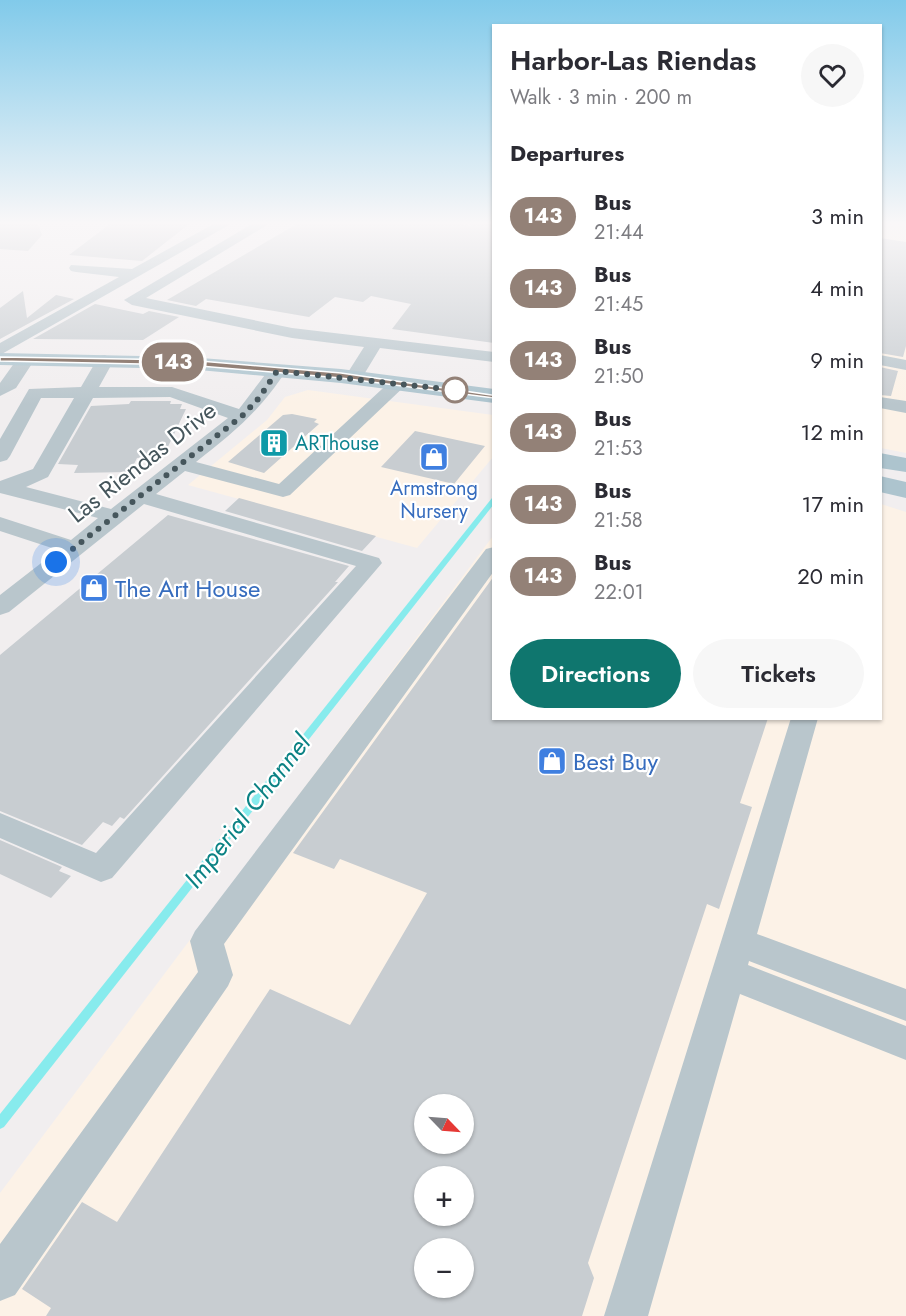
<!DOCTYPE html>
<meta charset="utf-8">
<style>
:root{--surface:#fff;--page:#f7f7f7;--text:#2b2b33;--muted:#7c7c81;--accent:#0f766e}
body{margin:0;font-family:Jost,sans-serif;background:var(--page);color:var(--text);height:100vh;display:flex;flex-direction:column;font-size:22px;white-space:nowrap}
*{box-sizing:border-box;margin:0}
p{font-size:20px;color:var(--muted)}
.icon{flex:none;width:33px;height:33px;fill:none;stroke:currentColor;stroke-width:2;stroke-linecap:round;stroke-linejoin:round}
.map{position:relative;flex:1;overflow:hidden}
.side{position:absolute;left:492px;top:24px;width:390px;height:696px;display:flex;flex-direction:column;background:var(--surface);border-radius:0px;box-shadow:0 2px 4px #0004}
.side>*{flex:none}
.badge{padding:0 12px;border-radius:20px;font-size:21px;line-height:39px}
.needle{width:39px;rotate:115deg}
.buttons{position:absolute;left:414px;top:1094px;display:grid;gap:12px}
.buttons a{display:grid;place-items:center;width:60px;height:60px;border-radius:50%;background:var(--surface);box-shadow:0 2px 4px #0004;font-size:30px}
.you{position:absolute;width:30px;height:30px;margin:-15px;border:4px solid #fff;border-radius:50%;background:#1a73e8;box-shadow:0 0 0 9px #1a73e833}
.map>.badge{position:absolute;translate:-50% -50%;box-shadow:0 0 0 3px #fff}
h2{padding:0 18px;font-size:22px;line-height:54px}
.round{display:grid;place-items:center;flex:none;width:63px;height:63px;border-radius:32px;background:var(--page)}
.headline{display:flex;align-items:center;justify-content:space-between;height:102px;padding:0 18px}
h1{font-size:28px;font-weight:600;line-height:45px}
.button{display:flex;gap:12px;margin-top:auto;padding:12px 18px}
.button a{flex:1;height:69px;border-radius:36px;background:var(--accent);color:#fff;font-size:24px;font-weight:600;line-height:69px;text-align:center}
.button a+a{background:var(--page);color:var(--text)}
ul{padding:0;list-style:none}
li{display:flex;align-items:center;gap:18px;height:72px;padding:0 18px}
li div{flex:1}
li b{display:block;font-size:22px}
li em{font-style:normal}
li .badge{min-width:66px;font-weight:700;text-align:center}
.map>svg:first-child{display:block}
.commercial{fill:#fcf2e7;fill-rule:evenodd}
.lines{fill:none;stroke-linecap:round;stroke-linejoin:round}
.stream{fill:#87ebed;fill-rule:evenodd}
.building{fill:#c8cdd1;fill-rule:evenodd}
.minor{fill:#b9c6cc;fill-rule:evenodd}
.major{fill:#adc4ce;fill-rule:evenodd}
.line{fill:#938177;stroke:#fff;stroke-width:1.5}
.walk{stroke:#46565c;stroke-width:6;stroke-dasharray:0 10.8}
.stop-dot{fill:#fff;stroke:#938177;stroke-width:3}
.labels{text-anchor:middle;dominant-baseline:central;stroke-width:4.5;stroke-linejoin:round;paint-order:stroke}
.far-culture-label{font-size:20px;fill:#0d838f;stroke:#fff;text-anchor:start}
.far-shop-label{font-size:20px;fill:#366cbe;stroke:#fff}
.street-label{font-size:24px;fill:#46565c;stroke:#fff}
.shop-label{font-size:24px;fill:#366cbe;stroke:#fff;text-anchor:start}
.water-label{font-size:26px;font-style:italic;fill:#0b8284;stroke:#fff}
</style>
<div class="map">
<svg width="906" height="1316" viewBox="0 0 906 1316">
<rect width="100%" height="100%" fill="#f1eeef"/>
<!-- commercial -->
<path class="commercial" d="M880,221h26v232l-25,-5z
M308,390l185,25v42l-76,91 -229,-63 79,-65 18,-23z
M881,504l25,8v804h-906v-123l493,-657 1,182h386zM424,1104h40v39h-40zM424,1176h40v39h-40zM424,1248h40v39h-40z"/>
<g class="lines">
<!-- stream -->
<path class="stream" d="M494,497v7l-490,623 -4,2v-15l492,-616z"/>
</g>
<!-- building -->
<path class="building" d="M0,221h37l5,14 -14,16 -28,-2z
M114,221h79l-51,40 -73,-6z
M302,221h143l25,5 6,-5h18v122l-102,-14 19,-25 -40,-8 -8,6 -28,-5 -26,20 -103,-18 -10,7 -29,-6z
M880,238l26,4v104l-3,11 -23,-4z
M23,291l4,27 29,-23 18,4 -74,40v-31z
M95,304l48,10 6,-3 30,6 -36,23 -110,-1z
M880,367l18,4 -7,25 -11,-1z
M131,401h40l-1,3h12l-2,5h6l-22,46 -27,3 -7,14 -56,1 4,-8 -20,-1 33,-58 38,-2z
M292,414l25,5 -3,3 5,2 -55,49 -36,-11 55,-47z
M415,431l70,15 -31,38 -73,-17z
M239,498l137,38 -14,15 -137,-40z
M168,515l181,51 -14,16h3l-214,237 -4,-2 -8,9 -9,-4 -21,23 -82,-34v-156z
M494,576v142h274l-28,85 12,4 -33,102 -12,-5 -119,359 6,15 -12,38h-536l5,-8 -29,-19 60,-87 35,20 153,-233 80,36 77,-132 -87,-34 -6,10 -41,-16zM424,1104h40v39h-40zM424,1176h40v39h-40zM424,1248h40v39h-40z
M0,840l62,27 -3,4 12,5 -20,22 -51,-24z"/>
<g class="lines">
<!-- minor -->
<path class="minor" d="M219,221h17l-236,134v-12l119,-66 -43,-5 -5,-1 -2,-3 2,-3 61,4z
M257,221h17l-128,77 146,30 202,24v10l-114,-14 -20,33 -6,1 -9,-5 19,-30 -72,-9 -160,-33 -8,-5z
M26,354l9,5 -19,29 -16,8v-13l20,-28z
M105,355l9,5 -15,27h73l67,22 32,-42h12l3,4c-27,41 -52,61 -90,91l83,22 115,-106 6,-1 9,5 -119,113 -7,2 -98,-26 -29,23 223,64 3,5 -270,315 -11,4 -101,-44v-25l96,40 260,-287 -212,-62 -135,108 -9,3v-20l58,-45 -58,-19v-14l71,23 27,-22 -98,-25v-12l33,-12 41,-71h-33l-31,58 -3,4 -7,2v-23l29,-50 52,-2 18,-31zM170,397l58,21 -117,91 -85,-22 22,-10 45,-79z
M880,355l26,5v10l-26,-5z
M880,397l26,4v12l-26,-5z
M494,547v24l-270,373 9,31 -5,11 -213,309 -15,6v-57l198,-272 -8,-31 5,-10 291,-382z
M791,718h27l-61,216 149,55v32l-157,-60 -1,4 158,61v34l-166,-66 -92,322h-44z"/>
<!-- major -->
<path class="major" d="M0,353l188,4 153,12 153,20v14l-153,-20 -153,-14 -188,-4z
M880,453l26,5v14l-26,-4z
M880,476l26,6v16l-26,-6z"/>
</g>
<!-- sky -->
<linearGradient id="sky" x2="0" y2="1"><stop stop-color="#81caea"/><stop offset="0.55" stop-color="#f9f7f8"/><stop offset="1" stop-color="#f9f7f8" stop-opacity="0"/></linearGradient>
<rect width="906" height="405" fill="url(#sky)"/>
<!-- line -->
<path class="line" d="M0,357l188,3 153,13 157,23 -4,2 -153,-20 -153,-13 -188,-4z"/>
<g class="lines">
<!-- walk -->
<path class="walk" d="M56,562l186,-146 17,-18 18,-27 178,19"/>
</g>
<!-- icons -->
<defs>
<g id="building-square" transform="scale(1.5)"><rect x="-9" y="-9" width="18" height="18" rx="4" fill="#0f9aa8" stroke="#fff"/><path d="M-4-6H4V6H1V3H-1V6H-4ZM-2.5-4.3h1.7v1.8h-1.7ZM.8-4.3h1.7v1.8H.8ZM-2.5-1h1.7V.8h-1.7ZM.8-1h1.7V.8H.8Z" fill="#fff"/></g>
<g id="shop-square" transform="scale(1.5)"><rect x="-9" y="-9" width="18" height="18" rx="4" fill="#3f7fe0" stroke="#fff"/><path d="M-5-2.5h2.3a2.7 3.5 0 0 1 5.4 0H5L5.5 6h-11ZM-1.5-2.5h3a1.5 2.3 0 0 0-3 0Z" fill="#fff"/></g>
</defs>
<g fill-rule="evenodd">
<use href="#building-square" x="274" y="443"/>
<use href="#shop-square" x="434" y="457"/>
<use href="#shop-square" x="94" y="588"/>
<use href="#shop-square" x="552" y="761"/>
</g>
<!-- markers -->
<circle class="stop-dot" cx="455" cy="390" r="12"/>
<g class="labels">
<!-- far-culture labels -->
<g class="far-culture-label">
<text x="295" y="443">ARThouse</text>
</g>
<!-- far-shop labels -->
<g class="far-shop-label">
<text x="434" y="488">Armstrong<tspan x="434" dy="23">Nursery</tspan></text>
</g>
<!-- street labels -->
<g class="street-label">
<text transform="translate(142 462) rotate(-38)">Las Riendas Drive</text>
</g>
<!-- shop labels -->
<g class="shop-label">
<text x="115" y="588">The Art House</text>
<text x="573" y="761">Best Buy</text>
</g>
<!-- water labels -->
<g class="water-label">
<text transform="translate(247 811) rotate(-52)">Imperial Channel</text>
</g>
</g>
</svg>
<div class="buttons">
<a><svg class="needle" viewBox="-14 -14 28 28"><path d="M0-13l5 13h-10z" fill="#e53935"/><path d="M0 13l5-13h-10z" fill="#7c7c81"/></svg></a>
<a>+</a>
<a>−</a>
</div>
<div class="you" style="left:56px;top:562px"></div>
<b class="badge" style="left:173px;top:362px;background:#938177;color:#fff">143</b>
<section class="side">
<div class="headline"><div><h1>Harbor-Las Riendas</h1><p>Walk · 3 min · 200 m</p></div><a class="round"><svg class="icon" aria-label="heart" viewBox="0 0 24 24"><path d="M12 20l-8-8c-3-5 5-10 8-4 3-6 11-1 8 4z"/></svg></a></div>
<h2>Departures</h2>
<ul>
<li><span class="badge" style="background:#938177;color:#fff">143</span><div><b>Bus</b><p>21:44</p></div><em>3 min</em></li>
<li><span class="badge" style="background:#938177;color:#fff">143</span><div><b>Bus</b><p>21:45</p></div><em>4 min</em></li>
<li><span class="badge" style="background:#938177;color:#fff">143</span><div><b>Bus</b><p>21:50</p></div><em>9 min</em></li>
<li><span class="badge" style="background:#938177;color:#fff">143</span><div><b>Bus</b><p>21:53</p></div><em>12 min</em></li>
<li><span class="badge" style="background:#938177;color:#fff">143</span><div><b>Bus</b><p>21:58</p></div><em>17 min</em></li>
<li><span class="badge" style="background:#938177;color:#fff">143</span><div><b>Bus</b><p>22:01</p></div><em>20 min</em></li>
</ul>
<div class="button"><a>Directions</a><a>Tickets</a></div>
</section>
</div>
